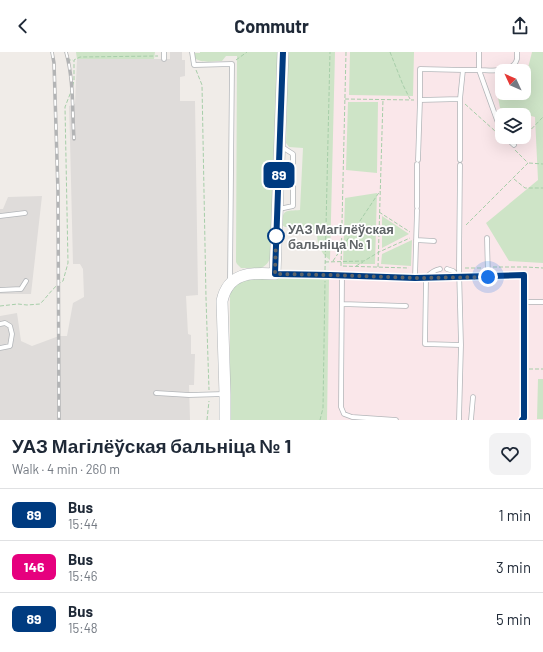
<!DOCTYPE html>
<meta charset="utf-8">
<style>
:root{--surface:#fff;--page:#f2f2f3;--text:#1f2937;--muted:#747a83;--line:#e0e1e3}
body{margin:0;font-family:Barlow,sans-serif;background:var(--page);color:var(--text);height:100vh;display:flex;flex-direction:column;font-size:15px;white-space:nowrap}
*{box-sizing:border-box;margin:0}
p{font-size:13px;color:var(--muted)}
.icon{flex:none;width:22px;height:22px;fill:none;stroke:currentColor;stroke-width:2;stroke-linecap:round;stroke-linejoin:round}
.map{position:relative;height:368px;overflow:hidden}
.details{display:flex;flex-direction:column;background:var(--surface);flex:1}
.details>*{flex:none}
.badge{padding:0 8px;border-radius:6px;font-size:14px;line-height:26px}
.needle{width:26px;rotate:314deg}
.controls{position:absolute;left:495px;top:12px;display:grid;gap:8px}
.controls a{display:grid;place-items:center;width:36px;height:36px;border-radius:8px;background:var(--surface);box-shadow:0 4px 16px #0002;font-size:20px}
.you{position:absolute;width:20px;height:20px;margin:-10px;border:3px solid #fff;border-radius:50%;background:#1a73e8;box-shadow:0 0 0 6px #1a73e833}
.map>.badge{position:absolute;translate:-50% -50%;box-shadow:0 0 0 2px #fff}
.round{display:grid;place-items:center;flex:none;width:42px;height:42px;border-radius:8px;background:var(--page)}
.headline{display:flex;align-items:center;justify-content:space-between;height:68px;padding:0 12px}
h1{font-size:19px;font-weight:700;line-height:30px}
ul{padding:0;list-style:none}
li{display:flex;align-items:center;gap:12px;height:52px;padding:0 12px;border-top:1px solid var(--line)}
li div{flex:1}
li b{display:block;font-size:15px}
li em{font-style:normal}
li .badge{min-width:44px;font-weight:700;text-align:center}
header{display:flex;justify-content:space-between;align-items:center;height:52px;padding:0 12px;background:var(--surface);font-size:18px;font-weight:700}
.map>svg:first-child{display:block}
.industrial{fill:#dfdcda}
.medical{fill:#fae7ea;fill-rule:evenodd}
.green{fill:#cee4c7}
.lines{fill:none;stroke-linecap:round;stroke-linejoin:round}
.lane-casing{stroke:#b3b6b9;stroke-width:5.5}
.secondary-casing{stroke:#b2b6b9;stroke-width:12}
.path{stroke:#a7cea9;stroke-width:1;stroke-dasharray:4 2;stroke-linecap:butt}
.lane{stroke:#fff;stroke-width:4}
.secondary{stroke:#fff;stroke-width:11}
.rail-casing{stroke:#b3b4b5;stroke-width:3.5}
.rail{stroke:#fff;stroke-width:2;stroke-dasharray:6;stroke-linecap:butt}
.line-casing{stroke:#fff;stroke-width:9}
.line{stroke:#003b80;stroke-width:6}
.walk{stroke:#5f6467;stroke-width:4;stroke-dasharray:0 7.2}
.stop-dot{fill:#fff;stroke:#003b80;stroke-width:2}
.labels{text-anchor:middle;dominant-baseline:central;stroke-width:3.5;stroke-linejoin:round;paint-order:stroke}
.stop-label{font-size:13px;font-weight:bold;fill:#5f6467;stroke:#fff;text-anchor:start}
</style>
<header><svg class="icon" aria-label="back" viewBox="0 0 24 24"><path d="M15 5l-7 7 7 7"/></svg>Commutr<svg class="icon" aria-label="share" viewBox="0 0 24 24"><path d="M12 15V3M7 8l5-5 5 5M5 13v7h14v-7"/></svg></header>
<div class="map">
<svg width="543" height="368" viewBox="0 0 543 368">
<rect width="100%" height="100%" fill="#f0ece8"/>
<!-- industrial -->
<path class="industrial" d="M170,0h12v8h3v16l-5,1v24h15l3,194 -12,1 2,38 3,1v19h4l-1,31h-5l1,35h-190v-104l17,-3 4,28 11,5 27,-10h8l6,-33 11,-6 -1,-28 -3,-5h-7l-3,-125 -1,-33 6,-2 2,-45h93z
M42,144l-11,98h-31v-85h3l5,-12z"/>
<!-- medical -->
<path class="medical" d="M335,0h208v368h-216l2,-141zM502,19h22v22h-22zM502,63h22v22h-22z"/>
<!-- green -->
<path class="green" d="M76,0h79l-1,7h-77z
M200,0h79l-6,178 -5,1v8l4,4c-1,10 0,20 -11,25h-20l-4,-4 -1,-2 1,-206h-11l-4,5c-9,0 -21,3 -29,-4l1,-4h6z
M288,0h47l-5,208c-9,-6 -13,-16 -13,-27l-15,-1 -5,-5h-12l-3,-2c0,-16 4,-14 18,-15l3,-62 -14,-1 -3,-4z
M350,0h64l-1,44 -64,-1z
M532,0h11v211l-34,-2 -23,-38 52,-43 -3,-63 -35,-9 -5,-27 7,-3v15h22v-22h-5l9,-3z
M348,50h30l-1,71 -31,-3z
M377,141l-2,71h-32l2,-66z
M382,164l27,18 -27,14z
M412,188l-1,26 -30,-2 1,-10z
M256,226l73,1 -2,141h-97v-128l10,-11z
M538,327h5v40h-6z"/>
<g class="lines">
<!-- lane casing -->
<g class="lane-casing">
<path id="lane" d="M192,0l2,13 38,-1 -2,217
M164,7v-7
M420,48v-31l43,1
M502,82l-23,-64c11,0 34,4 38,-11 0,-3 0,-5 0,-7
M505,85l9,8
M418,108l2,-60 40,-1
M460,108v-61l3,-29h16v-18
M417,155v-43
M279,157l14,-3v-52l-11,-7
M0,164l25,-3
M487,186l1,39
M416,188l18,1
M440,217c-6,1 -10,4 -14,9l-1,66 36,1
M447,217l6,2 5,5
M276,222l53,1 86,3 109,-3v143l-2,2
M342,223l-1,132 3,7 8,3 44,3
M415,226l2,-68
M0,238l21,-1 5,-8
M524,250h19
M342,252l64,2
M0,272l5,-1 5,3 2,8 -2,12 -10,2
M156,341l33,2 35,-1
M459,368l2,-75 -2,-77 1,-103
M471,368l2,-23"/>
</g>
<!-- secondary casing -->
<g class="secondary-casing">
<path id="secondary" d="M225,368v-26l-3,-93c6,-28 28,-29 53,-27l8,-222"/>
</g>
<!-- path -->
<path class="path" d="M67,0l2,8h4
M346,0l-5,214 68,2
M390,0l13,33 7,14
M236,8l11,-8
M196,18l6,15 4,213 3,92
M345,47l69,1
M465,52l30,27
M519,90l24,-25
M529,111l14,1
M514,127l11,9h18
M379,160l31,20
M466,173l62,-62 -13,-13
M333,209l47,-70
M325,210l39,-1 15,-9 31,-14
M356,214l7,-4
M378,215l5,-168
M493,215h33l17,1
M465,216h17
M325,218l5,-218
M0,254l18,-2 9,1 13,-1c8,-8 13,-17 23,-23l5,-18 -3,-156 7,-18 2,-9v-20l6,-3 78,-1
M529,317h14
M207,368l2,-19
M320,368l3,-12 2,-127"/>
<!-- lane -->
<use href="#lane" class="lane"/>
<!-- secondary -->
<use href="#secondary" class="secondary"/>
<!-- rail casing -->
<g class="rail-casing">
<path id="rail" d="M52,0l2,11 4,129 1,228
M66,0c8,28 6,58 8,87"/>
</g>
<!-- rail -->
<use href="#rail" class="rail"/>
</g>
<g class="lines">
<!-- line casing -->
<g class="line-casing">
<path id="line" d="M283,0l-8,222 55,1 85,3 109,-3v143l-2,2"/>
</g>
<!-- line -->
<use href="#line" class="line"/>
<!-- walk -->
<path class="walk" d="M276,184l-1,38 55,1 85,3 73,-1"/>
</g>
<!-- markers -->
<circle class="stop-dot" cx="276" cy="184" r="8"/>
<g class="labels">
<!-- stop labels -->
<g class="stop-label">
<text x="288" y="177">УАЗ Магілёўская<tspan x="288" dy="15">бальніца № 1</tspan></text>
</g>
</g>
</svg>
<div class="controls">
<a><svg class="needle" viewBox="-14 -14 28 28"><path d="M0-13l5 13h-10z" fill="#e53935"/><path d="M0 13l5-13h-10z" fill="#747a83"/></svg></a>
<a><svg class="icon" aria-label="layers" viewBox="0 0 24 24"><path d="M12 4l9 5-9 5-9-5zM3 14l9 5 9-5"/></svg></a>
</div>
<div class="you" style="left:488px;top:225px"></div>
<b class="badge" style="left:279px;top:123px;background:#003b80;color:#fff">89</b>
</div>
<section class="details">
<div class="headline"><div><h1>УАЗ Магілёўская бальніца № 1</h1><p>Walk · 4 min · 260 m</p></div><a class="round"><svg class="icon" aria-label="heart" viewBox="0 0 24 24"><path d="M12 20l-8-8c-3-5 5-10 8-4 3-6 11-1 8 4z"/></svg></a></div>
<ul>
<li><span class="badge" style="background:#003b80;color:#fff">89</span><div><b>Bus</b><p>15:44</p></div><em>1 min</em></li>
<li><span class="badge" style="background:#e6007e;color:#fff">146</span><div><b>Bus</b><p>15:46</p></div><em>3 min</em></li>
<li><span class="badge" style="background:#003b80;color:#fff">89</span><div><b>Bus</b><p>15:48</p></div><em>5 min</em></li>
</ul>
</section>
